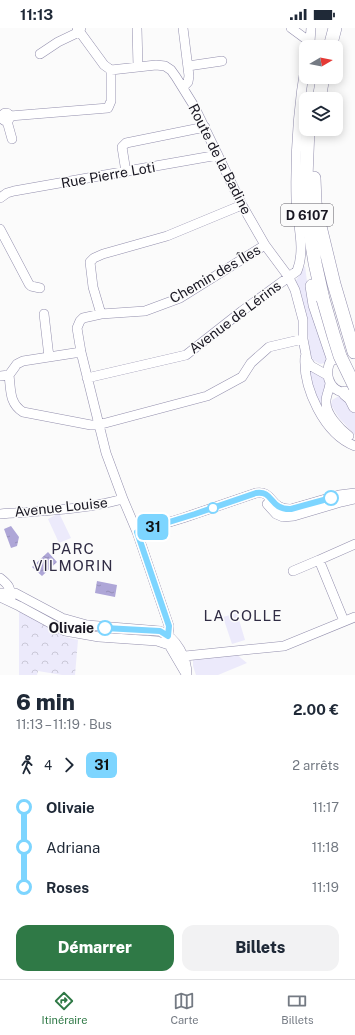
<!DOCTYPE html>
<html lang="fr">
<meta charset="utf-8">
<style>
:root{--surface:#fff;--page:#f2f2f3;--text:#1f2937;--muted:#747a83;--line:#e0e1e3;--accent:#2f7946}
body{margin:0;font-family:"Public Sans",sans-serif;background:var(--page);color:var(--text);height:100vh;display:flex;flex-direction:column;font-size:15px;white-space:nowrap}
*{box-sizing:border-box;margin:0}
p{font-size:13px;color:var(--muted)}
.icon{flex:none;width:22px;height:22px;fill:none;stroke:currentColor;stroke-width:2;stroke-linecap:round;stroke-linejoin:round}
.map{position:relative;height:647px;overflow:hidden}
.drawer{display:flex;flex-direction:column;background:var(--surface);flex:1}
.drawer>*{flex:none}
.badge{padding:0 8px;border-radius:6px;font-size:14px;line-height:26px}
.needle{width:26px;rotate:80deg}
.buttons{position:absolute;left:299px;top:12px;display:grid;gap:8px}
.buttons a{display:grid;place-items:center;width:44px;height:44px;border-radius:8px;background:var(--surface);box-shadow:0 2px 10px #0003;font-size:20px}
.map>.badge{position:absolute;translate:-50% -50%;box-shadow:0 0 0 2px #fff}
.legs{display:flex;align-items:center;gap:6px;height:44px;padding:0 16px;font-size:13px}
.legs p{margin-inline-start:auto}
.headline{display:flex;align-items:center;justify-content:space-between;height:68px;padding:0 16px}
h1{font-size:22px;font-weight:800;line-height:30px}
.action{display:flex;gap:8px;margin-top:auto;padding:8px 16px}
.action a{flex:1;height:46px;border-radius:12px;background:var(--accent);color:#fff;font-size:16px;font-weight:800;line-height:46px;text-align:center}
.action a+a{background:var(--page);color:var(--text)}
ul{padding:0 16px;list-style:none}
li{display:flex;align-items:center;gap:14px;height:40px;font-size:15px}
li i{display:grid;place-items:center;width:6px;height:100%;margin:0 5px;background:currentColor}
li i::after{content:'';width:10px;height:10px;margin:-5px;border:3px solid;border-radius:50%;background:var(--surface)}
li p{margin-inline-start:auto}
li:first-child i{background:linear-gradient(#0000 50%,currentColor 0)}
li:last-child i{background:linear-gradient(currentColor 50%,#0000 0)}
.status{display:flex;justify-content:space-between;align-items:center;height:28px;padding:0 20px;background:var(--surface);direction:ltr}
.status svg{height:11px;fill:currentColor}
.tabs{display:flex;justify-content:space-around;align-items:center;height:56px;border-top:1px solid var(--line);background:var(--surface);font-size:11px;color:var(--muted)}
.tabs a{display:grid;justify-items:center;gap:2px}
.tabs .current{color:var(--accent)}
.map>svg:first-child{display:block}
.green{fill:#eceafb}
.park{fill:url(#park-crowns)}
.water{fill:url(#water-ripples)}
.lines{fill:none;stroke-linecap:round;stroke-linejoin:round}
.minor-casing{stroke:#938fad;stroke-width:10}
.highway-casing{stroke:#938fad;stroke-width:14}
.minor{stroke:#fff;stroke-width:9}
.highway{stroke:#fff;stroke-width:13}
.highway-bridge-casing{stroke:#938fad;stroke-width:14;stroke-linecap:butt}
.highway-bridge{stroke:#fff;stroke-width:13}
.line-1-casing{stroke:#fff;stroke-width:9}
.line-1{stroke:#7dd5ff;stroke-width:6}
.stop-1-dot{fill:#fff;stroke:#7dd5ff;stroke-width:2}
.labels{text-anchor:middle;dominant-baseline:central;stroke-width:3;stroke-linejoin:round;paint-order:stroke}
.shield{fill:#fbfbfb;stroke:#5d5b63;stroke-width:1}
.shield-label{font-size:13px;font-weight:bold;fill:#191722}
.street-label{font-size:14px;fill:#191722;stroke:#fbfbfb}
.stop-label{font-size:14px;font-weight:bold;fill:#191722;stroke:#fbfbfb;text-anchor:end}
.neighbourhood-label{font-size:15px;letter-spacing:1px;fill:#302c44;stroke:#fbfbfb}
</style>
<div class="status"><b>11:13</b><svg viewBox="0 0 49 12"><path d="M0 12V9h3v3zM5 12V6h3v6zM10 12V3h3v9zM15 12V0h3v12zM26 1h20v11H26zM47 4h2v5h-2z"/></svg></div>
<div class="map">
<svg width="355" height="647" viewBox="0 0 355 647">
<defs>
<pattern id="park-crowns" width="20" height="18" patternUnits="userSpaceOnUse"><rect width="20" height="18" fill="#eceafb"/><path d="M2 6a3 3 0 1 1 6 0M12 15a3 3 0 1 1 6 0" fill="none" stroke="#cac8d7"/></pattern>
<pattern id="water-ripples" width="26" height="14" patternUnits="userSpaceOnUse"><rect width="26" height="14" fill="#aea6d7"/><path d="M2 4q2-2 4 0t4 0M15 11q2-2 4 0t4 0" fill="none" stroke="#958eb8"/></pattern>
</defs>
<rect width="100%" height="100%" fill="#fbfbfb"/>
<!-- green -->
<path class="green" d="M305,238l3,23 19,66 -2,8 -5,1 -7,-4 -3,-7 -4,-38 -5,-21 -6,-12z
M307,340c7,6 13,5 20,13l-3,30 -8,-10z
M339,368l7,3 9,11v25l-16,-17 -8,-13 1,-5z
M59,485l12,25 -12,5 -11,-24z
M237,585l8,27 -13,4 -9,-27z
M236,626l11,9 -29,12h-22l-3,-9v-7z"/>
<!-- park -->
<path class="park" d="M19,583l46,26 13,3 -3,35h-13l-24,-4 -1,4h-18z"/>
<!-- water -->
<path class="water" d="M11,498l8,11 -2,9 -6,2 -7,-19z
M48,524l9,10 -15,14 -10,-9z
M97,553l20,4 -2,12 -20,-4z"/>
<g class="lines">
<!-- minor casing -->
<g class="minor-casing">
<path id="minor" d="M77,0l27,37 7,5 45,-5 9,1 6,4 5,7 18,29 48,99 23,40 23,31 7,14 8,30v19l4,21 4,6 16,9
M137,0l1,39
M183,0l6,48 -1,6 -5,5
M291,0l19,14 -1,5
M310,14l1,-14
M40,26l18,-12 21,-10 2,-4
M188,38l34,-5
M2 89a4 4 0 1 1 8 0a4 4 0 1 1-8 0Z
M10,88l98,-8 3,-7v-31
M7,93l5,18
M126,144l-4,-25 4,-4 79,-16
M0,170l7,-5 7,-2 204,-36
M0,201l29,55 2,2 9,2
M44,286l5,43
M101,286l-8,-27 -3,-25 4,-4 9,-4 64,-18 75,-31
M336,326c-15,14 -9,39 13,39
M305,329c-2,31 19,77 50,89
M9,347c2,15 0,28 14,37l68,13h7l109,-29 35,-19 9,-14 18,-16 34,-8
M0,348l9,-1 8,-11 6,-3 58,-9
M87,350l99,-23 56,-44 55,-40c9,-22 0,-49 -1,-72 -1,-46 2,-92 10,-137
M330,354c0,7 -4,13 -4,19 -1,13 14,28 23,35
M267,476l9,10 7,3 11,-1 47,-14 14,-3
M0,486c41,-3 83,-4 123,-15
M137,504l46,-14 73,-25c18,-3 13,17 35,16l48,-14 16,-2
M293,543l26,-11
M0,550c9,7 10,9 11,20
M0,565h15l47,25 25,7 73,6c17,7 27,27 27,44
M0,569l19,9 46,25 34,6 58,4 12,4 17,29
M344,593l-25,-61 36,-16
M164,614l4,-6 1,-10 -32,-94 -14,-33 -17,-46 -25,-101 -4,-24 3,-7 3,-3 18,-4 44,-3 35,-13 85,-53
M179,631l6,-3 99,-10 71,-29"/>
</g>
<!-- highway casing -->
<g class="highway-casing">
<path id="highway" d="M330,19l5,-19
M319,71l4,-22
M308,101l-3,73 10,61 8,36
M314,150l1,24 3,25
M318,190l16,66 20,68
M312,258l3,19 18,53
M345,365l6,5 4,8"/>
</g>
<!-- minor -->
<use href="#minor" class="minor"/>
<!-- highway -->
<use href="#highway" class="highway"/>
<!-- highway-bridge casing -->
<g class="highway-bridge-casing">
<path id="highway-bridge" d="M323,271l11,38 6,19 15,31"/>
</g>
<!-- highway-bridge -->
<use href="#highway-bridge" class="highway-bridge"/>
</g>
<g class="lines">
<!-- line-1 casing -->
<g class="line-1-casing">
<path id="line-1" d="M105,600l55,3 8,5 1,-10 -32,-94 58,-18 61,-21c18,-3 13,17 35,16l40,-11"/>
</g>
<!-- line-1 -->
<use href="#line-1" class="line-1"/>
</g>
<!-- markers -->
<g class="stop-1-dot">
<circle cx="331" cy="470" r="7"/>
<circle cx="213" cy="480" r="5"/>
<circle cx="105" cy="600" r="7"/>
</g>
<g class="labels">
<!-- shield labels -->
<rect class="shield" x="281" y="176" width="52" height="22" rx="3"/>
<g class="shield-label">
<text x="307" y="187">D 6107</text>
</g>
<!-- street labels -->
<g class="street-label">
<text transform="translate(220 131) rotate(63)">Route de la Badine</text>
<text transform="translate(108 147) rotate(-10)">Rue Pierre Loti</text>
<text transform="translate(215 246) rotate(-30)">Chemin des Îles</text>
<text transform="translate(235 289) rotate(-37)">Avenue de Lérins</text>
<text transform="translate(61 479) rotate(-6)">Avenue Louise</text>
</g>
<!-- stop labels -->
<g class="stop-label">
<text x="94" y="600">Olivaie</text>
</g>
<!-- neighbourhood labels -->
<g class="neighbourhood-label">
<text x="73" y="520">PARC<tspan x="73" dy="17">VILMORIN</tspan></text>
<text x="243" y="587">LA COLLE</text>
</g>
</g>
</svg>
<div class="buttons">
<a><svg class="needle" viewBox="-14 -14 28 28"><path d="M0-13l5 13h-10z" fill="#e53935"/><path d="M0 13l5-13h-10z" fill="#747a83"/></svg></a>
<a><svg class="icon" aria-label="layers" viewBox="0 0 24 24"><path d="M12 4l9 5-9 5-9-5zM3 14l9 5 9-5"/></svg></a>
</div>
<b class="badge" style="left:153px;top:499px;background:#7dd5ff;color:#111">31</b>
</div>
<section class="drawer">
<div class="headline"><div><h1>6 min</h1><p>11:13 – 11:19 · Bus</p></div><b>2.00 €</b></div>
<div class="legs"><svg class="icon" aria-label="walk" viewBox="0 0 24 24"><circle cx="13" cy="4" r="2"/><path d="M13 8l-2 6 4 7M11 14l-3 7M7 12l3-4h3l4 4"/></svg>4<svg class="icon" aria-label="forward" viewBox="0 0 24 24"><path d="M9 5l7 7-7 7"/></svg><b class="badge" style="background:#7dd5ff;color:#111">31</b><p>2 arrêts</p></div>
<ul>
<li><i style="color:#7dd5ff"></i><b>Olivaie</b><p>11:17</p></li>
<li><i style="color:#7dd5ff"></i><span>Adriana</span><p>11:18</p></li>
<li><i style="color:#7dd5ff"></i><b>Roses</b><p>11:19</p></li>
</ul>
<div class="action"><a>Démarrer</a><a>Billets</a></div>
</section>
<nav class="tabs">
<a class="current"><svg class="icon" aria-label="directions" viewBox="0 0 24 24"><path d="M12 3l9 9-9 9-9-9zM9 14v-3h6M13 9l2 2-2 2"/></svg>Itinéraire</a>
<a><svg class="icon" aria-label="map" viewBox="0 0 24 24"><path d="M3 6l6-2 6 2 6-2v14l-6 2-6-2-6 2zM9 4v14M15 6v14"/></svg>Carte</a>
<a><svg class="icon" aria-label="tickets" viewBox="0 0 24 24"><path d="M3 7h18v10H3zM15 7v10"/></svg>Billets</a>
</nav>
